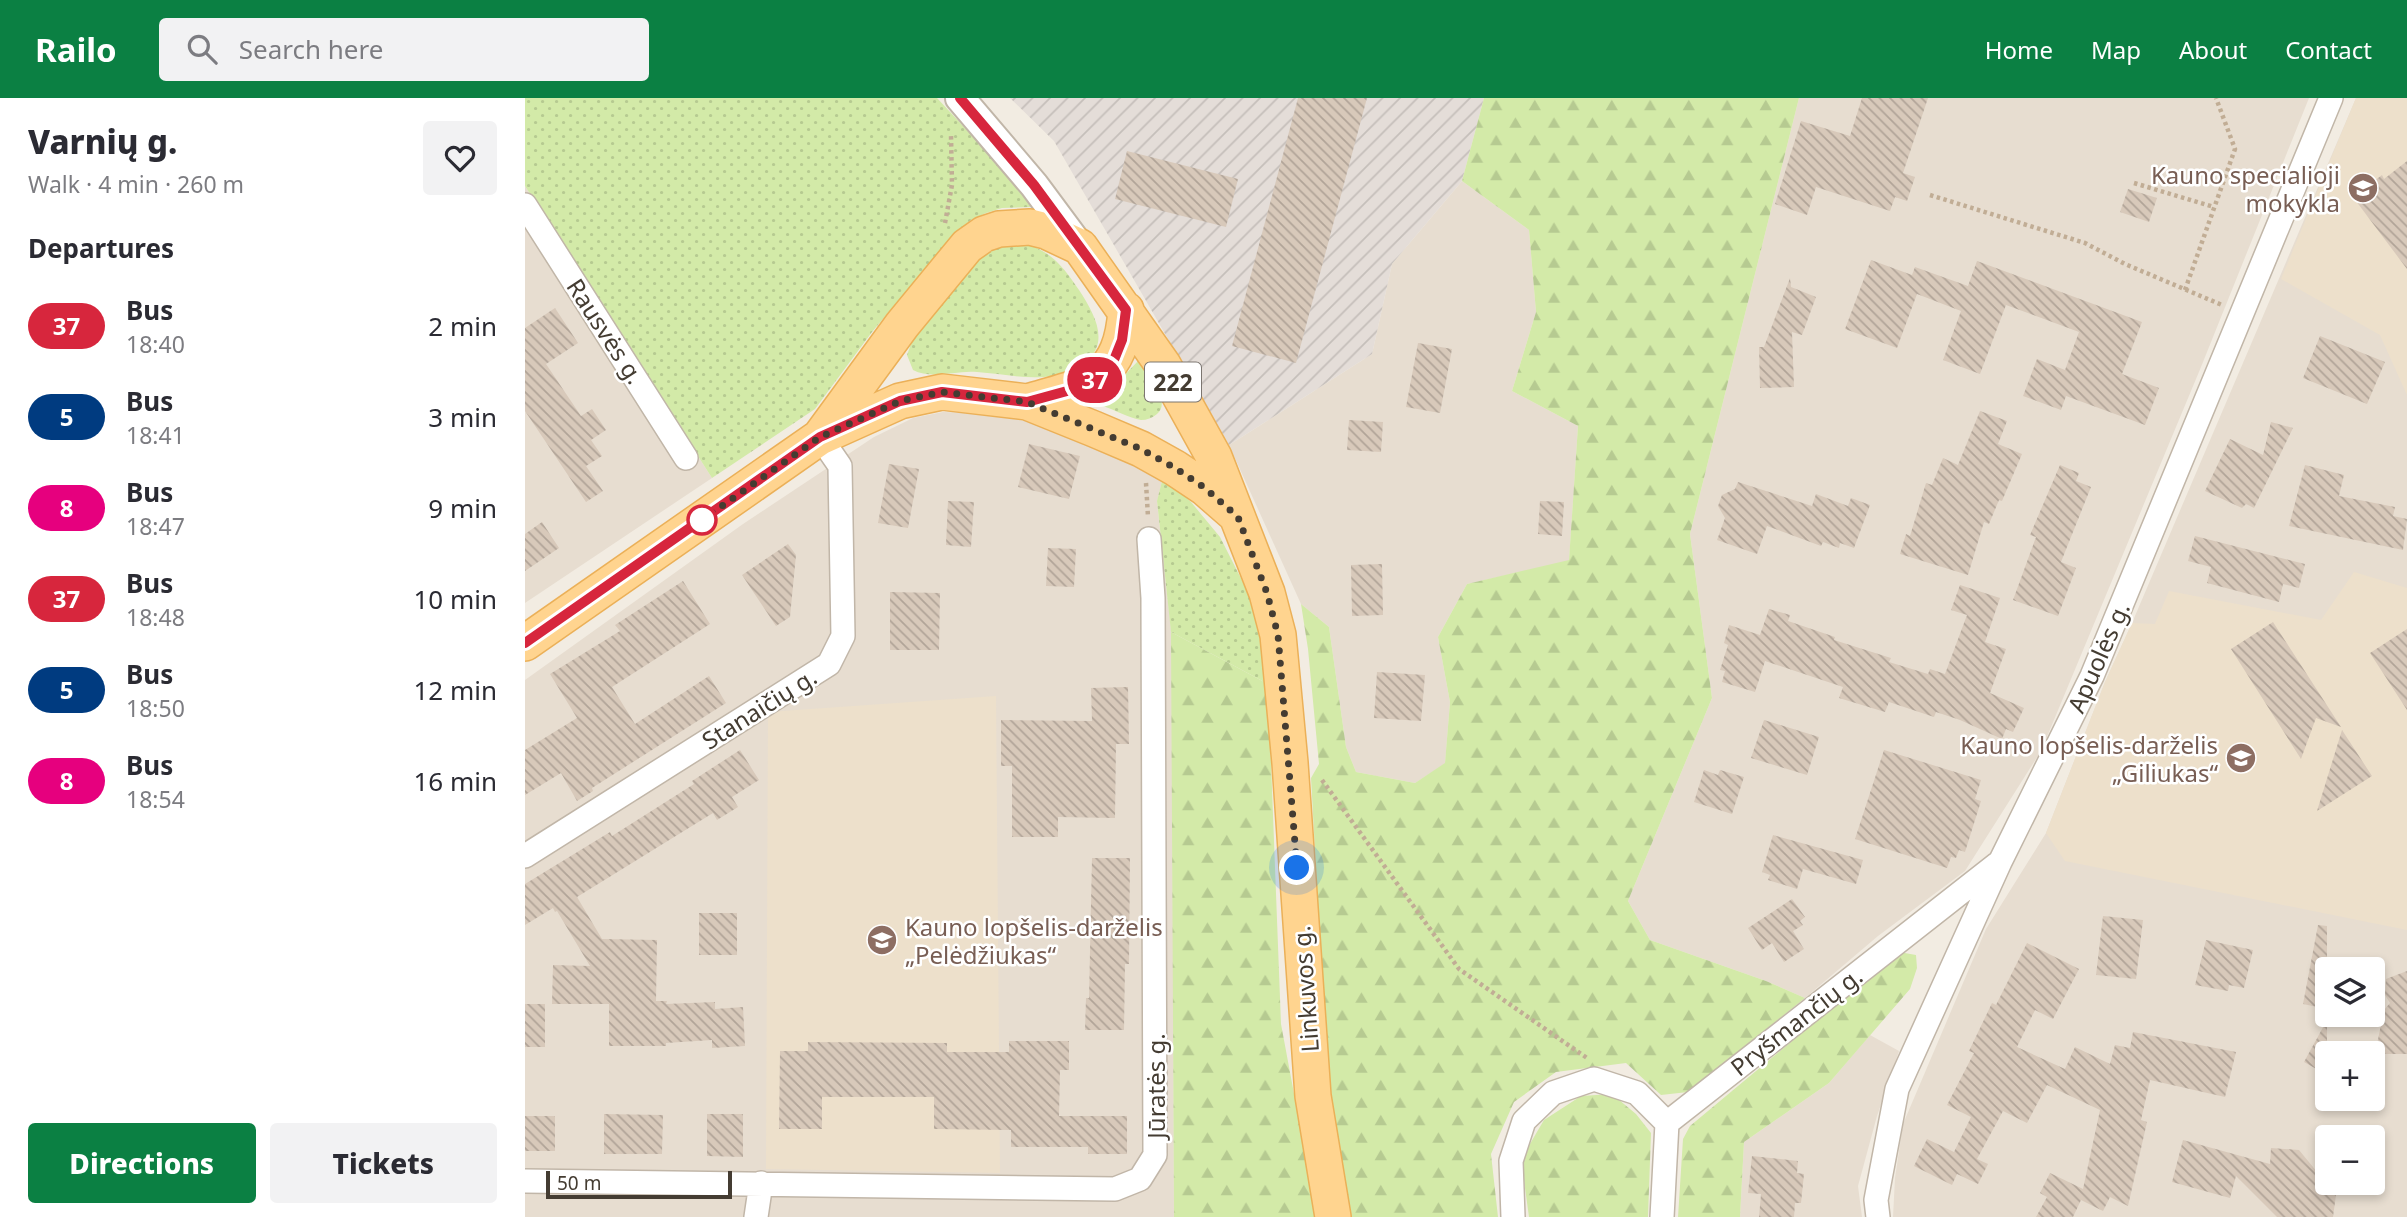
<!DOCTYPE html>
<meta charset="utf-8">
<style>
:root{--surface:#fff;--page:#f2f2f3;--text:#2b2b33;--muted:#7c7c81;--accent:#0b8043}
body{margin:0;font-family:"Noto Sans",sans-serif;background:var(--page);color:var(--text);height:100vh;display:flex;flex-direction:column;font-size:26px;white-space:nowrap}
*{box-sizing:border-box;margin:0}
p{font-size:23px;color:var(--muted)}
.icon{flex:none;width:38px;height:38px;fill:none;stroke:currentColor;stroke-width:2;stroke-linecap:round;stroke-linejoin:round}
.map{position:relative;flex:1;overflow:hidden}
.details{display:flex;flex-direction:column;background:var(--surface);width:525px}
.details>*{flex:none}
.badge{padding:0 14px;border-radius:23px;font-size:24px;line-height:46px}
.tools{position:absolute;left:1790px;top:859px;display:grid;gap:14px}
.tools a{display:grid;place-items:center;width:70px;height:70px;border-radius:7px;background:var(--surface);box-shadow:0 4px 10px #0003;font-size:35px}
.scale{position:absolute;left:21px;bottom:18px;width:186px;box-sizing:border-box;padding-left:7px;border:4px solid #443c32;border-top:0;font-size:19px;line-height:24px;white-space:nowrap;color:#443c32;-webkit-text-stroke:5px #fff;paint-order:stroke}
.you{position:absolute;width:35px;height:35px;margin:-18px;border:5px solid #fff;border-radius:50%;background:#1a73e8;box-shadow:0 0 0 10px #1a73e833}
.map>.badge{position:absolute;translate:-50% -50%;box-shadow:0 0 0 4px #fff}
h2{padding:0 28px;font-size:26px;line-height:63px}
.round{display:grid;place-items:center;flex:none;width:74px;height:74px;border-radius:7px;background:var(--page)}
.head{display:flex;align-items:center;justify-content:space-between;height:119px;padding:0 28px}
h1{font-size:33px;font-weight:800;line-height:52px}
.primary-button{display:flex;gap:14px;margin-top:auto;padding:14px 28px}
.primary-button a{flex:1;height:80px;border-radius:7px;background:var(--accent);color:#fff;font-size:28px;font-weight:800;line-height:80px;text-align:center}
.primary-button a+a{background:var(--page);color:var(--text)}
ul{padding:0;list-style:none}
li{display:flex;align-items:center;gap:21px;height:91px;padding:0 28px}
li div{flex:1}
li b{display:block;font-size:26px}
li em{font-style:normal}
li .badge{min-width:77px;font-weight:700;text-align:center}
header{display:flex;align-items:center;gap:42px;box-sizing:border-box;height:98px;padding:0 35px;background:var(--accent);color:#fff}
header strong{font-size:33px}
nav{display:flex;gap:38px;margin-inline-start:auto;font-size:24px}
.search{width:490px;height:63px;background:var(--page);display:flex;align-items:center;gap:18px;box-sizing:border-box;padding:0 24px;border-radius:7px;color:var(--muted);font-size:26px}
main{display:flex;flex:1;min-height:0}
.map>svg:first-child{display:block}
.residential{fill:#e7ddd0;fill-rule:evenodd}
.industrial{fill:url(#industrial-furrows)}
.education{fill:#ede0cb}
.grass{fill:url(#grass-dots)}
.forest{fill:url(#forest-firs)}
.building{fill:url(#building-back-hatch)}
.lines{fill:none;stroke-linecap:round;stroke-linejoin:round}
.minor-casing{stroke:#c1b6a8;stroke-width:26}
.tertiary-casing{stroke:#c1b6a8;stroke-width:32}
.primary-casing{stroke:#ebb058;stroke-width:38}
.path{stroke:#c1ad95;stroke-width:4.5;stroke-dasharray:3.5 3.5;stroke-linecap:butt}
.minor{stroke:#fff;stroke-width:23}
.tertiary{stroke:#fff;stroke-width:28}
.primary{stroke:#ffd48f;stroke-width:35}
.line-casing{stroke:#fff;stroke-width:16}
.line{stroke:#d7263d;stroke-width:10}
.walk{stroke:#443c32;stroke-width:7;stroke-dasharray:0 12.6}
.stop-dot{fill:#fff;stroke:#d7263d;stroke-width:3.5}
.labels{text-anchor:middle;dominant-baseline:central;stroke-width:5;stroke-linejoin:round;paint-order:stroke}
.shield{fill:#fff;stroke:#7c7670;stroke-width:2}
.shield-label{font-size:23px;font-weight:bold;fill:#443c32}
.education-label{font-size:24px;fill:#785e54;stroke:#fff;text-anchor:end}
.street-label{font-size:24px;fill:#443c32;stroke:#fff}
</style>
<header>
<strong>Railo</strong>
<div class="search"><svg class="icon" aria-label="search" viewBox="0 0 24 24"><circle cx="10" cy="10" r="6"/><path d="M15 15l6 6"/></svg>Search here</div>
<nav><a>Home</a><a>Map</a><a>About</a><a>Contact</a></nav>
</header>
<main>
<section class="details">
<div class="head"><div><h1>Varnių g.</h1><p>Walk · 4 min · 260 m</p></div><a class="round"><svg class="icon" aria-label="heart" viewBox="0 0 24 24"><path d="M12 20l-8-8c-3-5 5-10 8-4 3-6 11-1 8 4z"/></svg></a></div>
<h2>Departures</h2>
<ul>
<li><span class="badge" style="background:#d7263d;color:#fff">37</span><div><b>Bus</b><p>18:40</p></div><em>2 min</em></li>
<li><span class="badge" style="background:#003b80;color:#fff">5</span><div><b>Bus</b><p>18:41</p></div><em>3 min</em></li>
<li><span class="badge" style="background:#e6007e;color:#fff">8</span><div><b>Bus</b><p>18:47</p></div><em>9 min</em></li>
<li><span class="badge" style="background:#d7263d;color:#fff">37</span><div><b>Bus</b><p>18:48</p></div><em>10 min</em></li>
<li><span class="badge" style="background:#003b80;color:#fff">5</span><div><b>Bus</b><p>18:50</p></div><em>12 min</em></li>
<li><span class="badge" style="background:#e6007e;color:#fff">8</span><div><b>Bus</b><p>18:54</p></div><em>16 min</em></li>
</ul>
<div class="primary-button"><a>Directions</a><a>Tickets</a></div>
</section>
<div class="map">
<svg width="1882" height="1119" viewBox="0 0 1882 1119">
<defs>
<pattern id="industrial-furrows" width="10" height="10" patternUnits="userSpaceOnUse" patternTransform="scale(1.75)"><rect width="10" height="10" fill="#e4ddd8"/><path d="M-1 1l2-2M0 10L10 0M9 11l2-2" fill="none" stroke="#c5bfba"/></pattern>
<pattern id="grass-dots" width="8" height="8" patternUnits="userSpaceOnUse" patternTransform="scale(1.75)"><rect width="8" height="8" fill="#d3eaa8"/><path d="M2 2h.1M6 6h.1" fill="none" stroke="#b6ca91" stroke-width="1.8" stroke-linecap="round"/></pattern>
<pattern id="forest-firs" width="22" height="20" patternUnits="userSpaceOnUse" patternTransform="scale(1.75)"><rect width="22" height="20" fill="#d3eaa8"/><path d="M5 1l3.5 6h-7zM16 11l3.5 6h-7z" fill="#b6ca91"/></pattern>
<pattern id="building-back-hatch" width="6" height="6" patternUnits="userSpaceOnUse" patternTransform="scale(1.75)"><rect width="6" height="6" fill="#d8c9ba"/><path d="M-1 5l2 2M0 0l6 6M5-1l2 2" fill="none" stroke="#b1a498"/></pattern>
</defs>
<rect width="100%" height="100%" fill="#f2ece2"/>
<!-- residential -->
<path class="residential" d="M1274,0h510l-108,269 -160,384 -76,120 -87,65 -73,62 -39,-17 -116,-41 -22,-39 84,-203 -22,-164z
M1831,0h51v1119h-514l2,-39 8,-54 83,-195 60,-96 59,-151 27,-59zM1802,872h46v45h-46zM1802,956h46v45h-46zM1802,1040h46v45h-46z
M937,83l67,49 7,82 -24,79 66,35 -9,135 -102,23 -29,53 12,65 -5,62 -30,19 -59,-11 -10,-25 -17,-120 -28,-23 -72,-159 143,-91 20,-90z
M0,88l187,292 -187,125z
M418,314l32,1 94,15 94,49 -6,25 15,137 2,578h-649v-537l218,-156 131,-87 39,-19z
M1345,937l29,16 -22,65 -19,70 4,31h-122l4,-75 85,-59z"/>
<!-- industrial -->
<path class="industrial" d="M485,0h474l-22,83 -70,83 -20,90 -143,91 -175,-304z"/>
<!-- education -->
<path class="education" d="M1831,0h51v297l-27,-60 -99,-56z
M1829,474l53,16v342l-342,-69 -19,-28 59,-151 27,-59 23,1 14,-33 152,29z
M471,598l4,477 -234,-4 2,-457z"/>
<!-- grass -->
<path class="grass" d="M0,0h412l71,76 23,33 -29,1 -16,5 -15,7 -19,16 -80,96 -57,77 -103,69 -187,-292z
M499,146c27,6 40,24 55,46 19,29 35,61 -7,80 -32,14 -63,4 -95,2 -21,-2 -45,8 -64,-2l-6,-15 5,-14 68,-83 14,-10z
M613,263c10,11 34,41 19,53 -5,4 -10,6 -16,6 -12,-2 -26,-10 -38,-14l-3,-5z
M638,379l28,25 29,35 34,67 14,80 -97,-52 -14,-131z"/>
<!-- forest -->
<path class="forest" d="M959,0h315l-109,436 22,164 -84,203 22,39 116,41 39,17 -117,94 -27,3 -35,-32 -70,9 -42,30 -23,52 7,63h-149l-20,-114 -18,-325 8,-14 -11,-115 -7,-45 28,23 17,120 10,25 59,11 30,-20 5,-61 -12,-65 29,-53 102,-24 9,-134 -66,-35 24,-79 -7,-82 -67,-49z
M646,534l97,52 13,340 36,193h-143z
M1374,854l17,3 1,13 -7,21 -81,94 -85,59 -4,75h-62l5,-78 7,-13z
M1087,996l24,20 15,19 -3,84h-119l-8,-58 23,-39 37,-24z"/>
<!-- building -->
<path class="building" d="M773,0h69l-71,265 -64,-17z
M1337,0h66l-25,75 12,4 -8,24 -12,-4 -5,14 -74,-24 -9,28 -32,-11 26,-83 49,15z
M602,53l111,28 -12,48 -111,-28z
M1882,63v108l-54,-72 29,-22 2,4z
M1603,91l29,9 -8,24 -29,-10z
M1346,162l41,15 3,-8 53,19 9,-25 165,61 -20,52 37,14 -14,37 -79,-29 -5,14 -38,-14 14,-37 28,11 14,-38 -73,-27 -26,69 -37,-14 18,-49 -44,-17 -20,54 -52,-19z
M1265,180l1,9 25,10 -14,38 -10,-3 2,55 -34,1 -1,-41h5z
M30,210l23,35 -32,21 35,52 11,-7 14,21 -15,10 11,16 -16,10 17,25 -17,11 -61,-91v-83z
M1795,238l65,26 -18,42 -64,-26z
M893,245l34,6 -12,64 -34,-6z
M1455,313l27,10 -9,23 24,10 -20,47 -3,-1 -10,24 -5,-2 -16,53 -68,-21 6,-20 4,2 16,-53 6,2 11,-27 15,7z
M824,322l34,2 -2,30 -34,-2z
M1746,324l22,6 -39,80 -8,-4 -4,4 -37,-17 25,-52 33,16z
M504,346l51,12 -11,43 -51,-12z
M364,366l30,5 -11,59 -30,-5z
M1535,367l19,8 -3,8 15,6 -30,75 15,6 -18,48 -45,-16 23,-63 -6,-2z
M1780,367l39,10 -5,21 56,11 -2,9 14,3 -4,31 -114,-24z
M1213,384l74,24 4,-12 32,12 3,-8 19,7 -16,43 -14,-5 -1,5 -16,-6 -2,4 -54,-20 -10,28 -40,-14 8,-22 -7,-12 4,-11 13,-6z
M423,403l26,1 -3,45 -25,-2z
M1015,403l24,1 -2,34 -24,-2z
M17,424l17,26 -34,23v-37z
M1670,438l110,28 -6,24 -16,-4 -4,18 -72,-19 4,-16 -23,-6z
M263,446l8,11 -6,62 -14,9 -34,-51z
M523,450l28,1 -2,38 -28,-1z
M857,466l1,51 -31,1 -1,-51z
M158,483l27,43 -98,63 23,37 74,-48 17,27 -134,85 1,3 -16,10 -16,-28 -36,22v-45l52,-32 -27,-44 70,-43 -5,-6z
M1435,487l40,13 -15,44 21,7 -16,44 34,15 -11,24 -7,-3 -4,10 -42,-19 -24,-8 -2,5 -45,-15 -4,10 -46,-14 4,-11 -78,-26 -10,31 -33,-10 3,-11 -5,-1 8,-25 -4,-2 5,-18 31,10 9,-26 21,6 -2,6 47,16 -1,3 57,18 -2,4 39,12 2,-5 15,5 22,-59 -16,-5z
M365,494l50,1 -1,57h-49z
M1748,524l68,105 -25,-9 -15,41 -70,-110z
M1882,531v81l-37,-57z
M852,574l48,3 -4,46 -47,-3z
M603,589l1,57h-13l-1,74 -57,-1v20h-46v-71h-11v-46l91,1 -1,-33z
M1239,622l55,17 -12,38 -56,-17z
M1817,632l30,46 -55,35z
M215,652l19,30 -27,17 6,10 -21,13 -4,-7 -136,84 25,42 55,1 -1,61h11l-1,3 49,-2v7l28,-2 2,39 -33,2v-8l-46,3v3h-57v-42h-57l1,-39 37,1 -33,-55 -2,1 -2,-4 -28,17v-41l85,-52 2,4 82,-52 -2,-3z
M1359,652l97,30 -6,19 6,2 -16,51 -6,-2 -3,8 -5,-1 -4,11 -92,-29z
M1179,672l14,5 2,-5 24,7 -12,37 -38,-12z
M1248,737l90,25 -7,24 -53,-15 -6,20 -29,-9 2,-5 -8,-3z
M567,760h38l-1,106h-4l-1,66h-39l1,-32h3z
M1267,801l13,18 -5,4 3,4 -10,6 11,18 -20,13 -12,-19 -10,7 -14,-22z
M174,815h38v42h-38z
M1578,818l40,4 -7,59 -40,-4z
M1793,827l9,1v83l-24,-5z
M1681,842l47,10 -9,38 -15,-3 -1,6 -33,-6z
M1502,845l52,26 -26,50 -18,-9 -18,37 48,22 10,-22 35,17 5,-19 15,3 3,-16 103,20 -11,45 -75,-17 -9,40 6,2 -19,84 -18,-9 -7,14 -22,-11 -8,17h-37l11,-20 -7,-4 10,-20 33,16 17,-79 -53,-25 -20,38 -24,-12 -26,48 11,5 -10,20 -21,-10 -5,11 -38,-19 13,-27 27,13 17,-35 -24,-12 27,-52 -5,-2 23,-48 4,2z
M1882,873v83h-32l9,-44 6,-7 -5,-8 1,-16z
M0,906h20v43h-20z
M1802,922v55l-23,-13z
M484,943h60v29h-9l-1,46h68v38h-39v-7h-77v-17l-77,-1v-32h-112v32h-43l1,-78h28v-9l139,1v9h62z
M79,1016l59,1 -1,39h-58z
M182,1016h36v43l-36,-1z
M0,1018h30v35h-30z
M1658,1042l87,24 1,-16 28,2 37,45 -3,22h-56l-41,-41 -6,22 -58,-16z
M1227,1058l46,5 -1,12 7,1 -3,29h-6l-1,14h-35l2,-23 -13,-1z"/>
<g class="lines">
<!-- minor casing -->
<g class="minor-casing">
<path id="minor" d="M0,107l161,253
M0,758l304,-192 14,-28 -3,-170 -20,-29
M0,1083l590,8 25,-10 15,-24 -2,-557 -4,-59
M231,1119l5,-34
M988,1119l-2,-56 13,-40 29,-28 41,-14 43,14 30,30
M1137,1119l5,-94 330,-259
M1353,1119l-2,-17 21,-111 103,-227 92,-186 239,-578"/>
</g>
<!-- tertiary casing -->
<g class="tertiary-casing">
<path id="tertiary" d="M435,0l74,87 46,62"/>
</g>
<!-- primary casing -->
<g class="primary-casing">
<path id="primary" d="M502,304c60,-17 94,-21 99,-92
M295,339l82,-112 65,-79 17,-12 15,-5 31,-2 16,4 34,16 83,118 51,92 53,136 11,42 12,128 23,333 20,121
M0,545l295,-206 80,-36 42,-9 85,10 67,27 47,20 34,19 30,20 31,27"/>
</g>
<!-- path -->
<path class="path" d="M1609,85l80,24
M1405,97l155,48 40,21 97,41
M420,125l7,-38 -1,-50
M1660,192l50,-141 -19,-51
M621,385l2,34
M797,682l137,189 128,89"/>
<!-- minor -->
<use href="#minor" class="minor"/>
<!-- tertiary -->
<use href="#tertiary" class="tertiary"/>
<!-- primary -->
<use href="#primary" class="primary"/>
</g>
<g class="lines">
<!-- line casing -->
<g class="line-casing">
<path id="line" d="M0,545l295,-206 80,-36 42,-9 85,10 51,-14 16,-8 20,-20 8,-20 4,-30 -92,-125 -74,-87"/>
</g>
<!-- line -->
<use href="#line" class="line"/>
<!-- walk -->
<path class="walk" d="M177,422l118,-83 80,-36 42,-9 85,10 114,47 34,19 30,20 33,29 29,76 11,42 19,233"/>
</g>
<!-- icons -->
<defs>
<g id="school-disc" transform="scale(1.575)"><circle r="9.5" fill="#8d6e63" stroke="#fff"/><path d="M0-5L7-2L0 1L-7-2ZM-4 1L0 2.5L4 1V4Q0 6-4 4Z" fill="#fff"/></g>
</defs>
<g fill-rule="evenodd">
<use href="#school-disc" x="1838" y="90"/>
<use href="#school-disc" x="1716" y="660"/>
<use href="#school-disc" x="357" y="842"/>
</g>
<!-- markers -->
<circle class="stop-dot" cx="177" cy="422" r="14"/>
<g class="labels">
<!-- shield labels -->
<rect class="shield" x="620" y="264.5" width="56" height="39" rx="5"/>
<g class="shield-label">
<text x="648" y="284">222</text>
</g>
<!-- education labels -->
<g class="education-label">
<text x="1815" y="76">Kauno specialioji<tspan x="1815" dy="28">mokykla</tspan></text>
<text x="1693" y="646">Kauno lopšelis-darželis<tspan x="1693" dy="28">„Giliukas“</tspan></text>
<text x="380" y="828" text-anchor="start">Kauno lopšelis-darželis<tspan x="380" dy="28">„Pelėdžiukas“</tspan></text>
</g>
<!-- street labels -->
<g class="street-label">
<text transform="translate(81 233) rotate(57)">Rausvės g.</text>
<text transform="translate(1573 559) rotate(-66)">Apuolės g.</text>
<text transform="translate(234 610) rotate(-32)">Stanaičių g.</text>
<text transform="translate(780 891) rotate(-94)">Linkuvos g.</text>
<text transform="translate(1271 923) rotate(-38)">Pryšmančių g.</text>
<text transform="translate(630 988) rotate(-90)">Jūratės g.</text>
</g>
</g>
</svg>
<div class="tools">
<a><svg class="icon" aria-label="layers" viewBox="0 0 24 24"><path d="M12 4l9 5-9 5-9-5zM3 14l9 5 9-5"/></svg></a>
<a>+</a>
<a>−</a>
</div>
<div class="scale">50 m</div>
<div class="you" style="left:772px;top:770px"></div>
<b class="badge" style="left:570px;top:282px;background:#d7263d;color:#fff">37</b>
</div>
</main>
